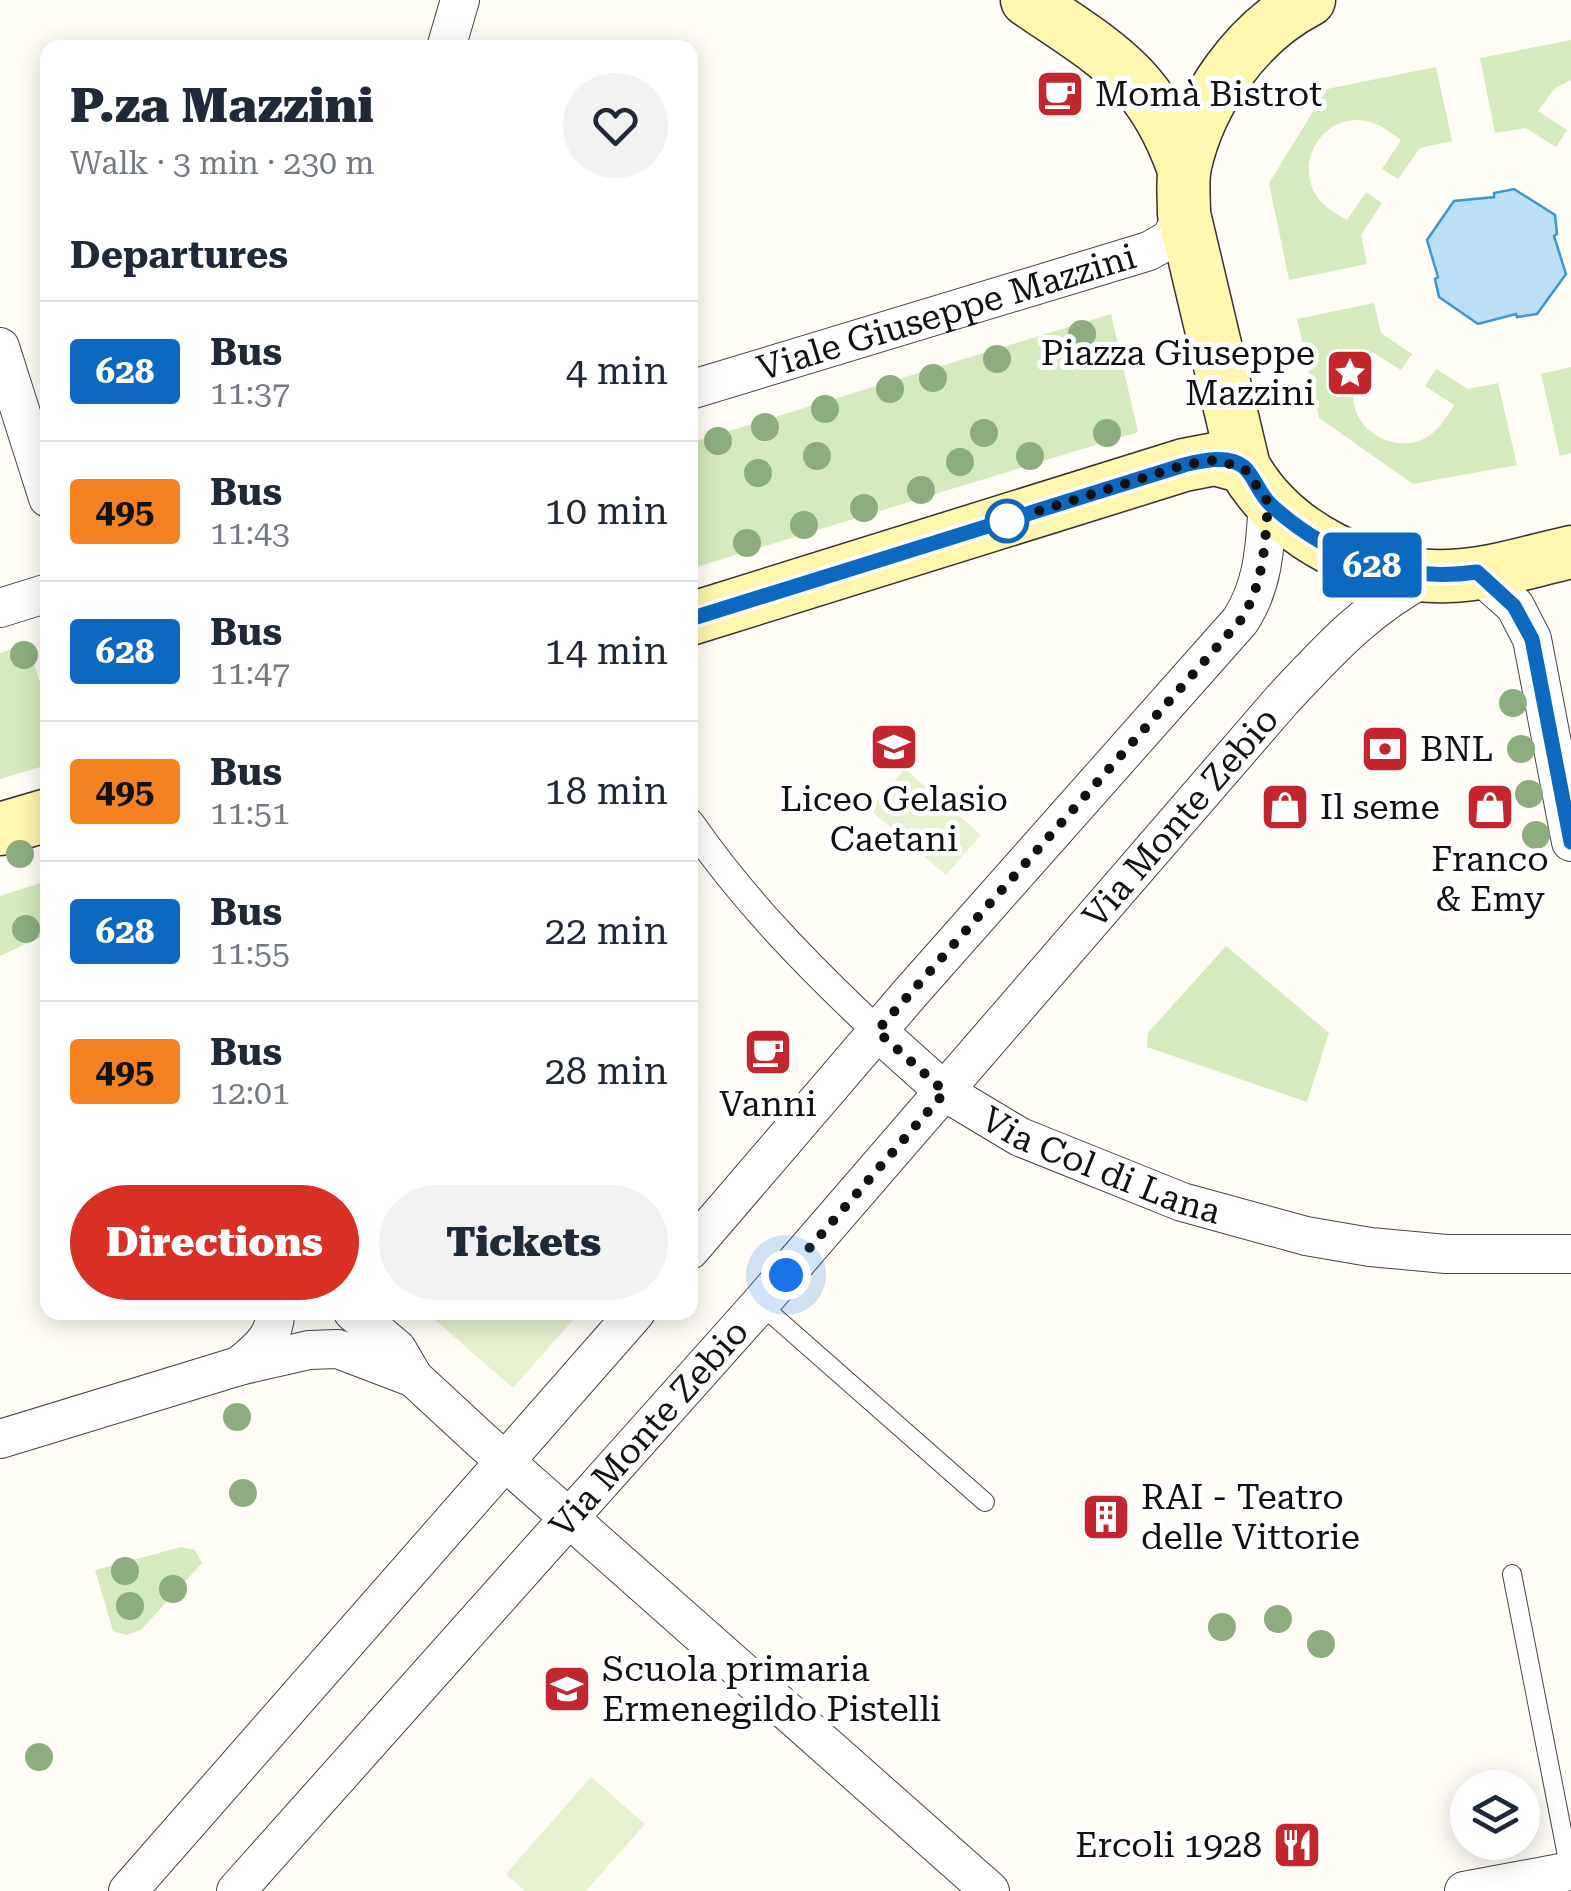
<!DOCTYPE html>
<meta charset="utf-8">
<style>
:root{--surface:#fff;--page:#f2f2f3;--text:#1f2937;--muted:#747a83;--line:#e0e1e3;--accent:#d93025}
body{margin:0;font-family:"Roboto Serif",serif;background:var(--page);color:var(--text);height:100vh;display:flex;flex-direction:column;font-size:38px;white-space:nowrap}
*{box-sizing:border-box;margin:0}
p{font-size:32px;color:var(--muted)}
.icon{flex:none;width:55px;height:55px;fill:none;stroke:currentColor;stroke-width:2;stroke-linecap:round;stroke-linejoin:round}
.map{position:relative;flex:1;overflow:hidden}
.details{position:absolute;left:40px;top:40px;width:658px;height:1280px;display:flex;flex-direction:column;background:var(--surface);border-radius:20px;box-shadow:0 5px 25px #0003}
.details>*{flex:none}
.badge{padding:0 20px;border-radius:8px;font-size:35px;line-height:65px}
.buttons{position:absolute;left:1450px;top:1770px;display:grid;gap:20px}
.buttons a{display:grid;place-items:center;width:90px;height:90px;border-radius:50%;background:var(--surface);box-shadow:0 5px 25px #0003;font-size:50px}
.you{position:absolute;width:50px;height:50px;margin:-25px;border:8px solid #fff;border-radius:50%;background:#1a73e8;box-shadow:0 0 0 15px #1a73e833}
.map>.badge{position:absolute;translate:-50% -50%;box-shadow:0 0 0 5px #fff}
h2{padding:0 30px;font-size:38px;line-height:90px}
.round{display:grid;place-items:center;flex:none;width:105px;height:105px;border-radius:52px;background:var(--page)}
.overview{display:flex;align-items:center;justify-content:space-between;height:170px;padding:0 30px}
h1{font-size:48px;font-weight:800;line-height:75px}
.button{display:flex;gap:20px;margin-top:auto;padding:20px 30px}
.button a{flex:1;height:115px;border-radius:60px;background:var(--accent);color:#fff;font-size:40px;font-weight:800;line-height:115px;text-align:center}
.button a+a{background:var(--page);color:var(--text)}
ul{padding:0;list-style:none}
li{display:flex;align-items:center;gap:30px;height:140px;padding:0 30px;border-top:2px solid var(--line)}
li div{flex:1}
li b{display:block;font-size:38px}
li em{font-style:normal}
li .badge{min-width:110px;font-weight:700;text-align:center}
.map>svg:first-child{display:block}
.green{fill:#d5ebbd}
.pitch{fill:#e6f2cf}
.water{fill:#b9e0f7;stroke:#3f96cf;stroke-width:2.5}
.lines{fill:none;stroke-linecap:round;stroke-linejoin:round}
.service-casing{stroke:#444;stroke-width:20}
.pedestrian-casing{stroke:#444;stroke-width:30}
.minor-casing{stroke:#444;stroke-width:40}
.secondary-casing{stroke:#333;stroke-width:55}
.service{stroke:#fff;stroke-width:18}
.pedestrian{stroke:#fff;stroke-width:28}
.minor{stroke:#fff;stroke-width:38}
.secondary{stroke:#fff6b0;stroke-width:52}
.tree{fill:#8dad7f}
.line-casing{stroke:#fff;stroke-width:22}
.line{stroke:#0c69bf;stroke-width:15}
.walk{stroke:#111;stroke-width:10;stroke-dasharray:0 18}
.stop-dot{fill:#fff;stroke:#0c69bf;stroke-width:5}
.labels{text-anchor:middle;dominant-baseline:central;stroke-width:10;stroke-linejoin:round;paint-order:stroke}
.poi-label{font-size:35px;fill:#111;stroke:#fff;text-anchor:start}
.street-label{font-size:35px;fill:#111;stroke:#fff}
</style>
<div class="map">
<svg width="1571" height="1891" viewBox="0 0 1571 1891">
<rect width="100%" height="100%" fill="#fffdf5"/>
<!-- green -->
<path class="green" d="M1571,40v40l-16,8 -17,23 29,19 -11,17 -30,-19 -31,5 -15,-75z
M1436,67l16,74 -32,7 -22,31 -16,-10 19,-29c-11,-8 -22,-17 -35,-19 -41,-8 -72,39 -50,74 7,12 19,18 31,25l19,-28 16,11 -21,32 6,29 -78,16 -20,-97 58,-94z
M1374,303l7,30 31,21 -11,16 -29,-18c-7,11 -16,22 -18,35 -8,41 41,71 75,49 11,-7 18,-20 25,-31l-29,-19 11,-17 32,20 30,-6 19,82 -104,19 -94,-66 -22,-99z
M1111,314l27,118 -448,137v-126z
M1571,367v86l-11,3 -19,-82z
M28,644l19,60v61l-47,14v-126z
M47,881v53l-47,22v-60z
M1226,946l103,87 -22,69 -160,-55 1,-14z
M181,1547l14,3 7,13 -61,67 -15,5 -13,-4 -18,-61z"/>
<!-- pitch -->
<path class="pitch" d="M905,769l76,66 -35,40 -77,-66z
M438,1312h141v1l-66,75 -80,-70z
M591,1777l54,47 -59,67h-61l-19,-17z"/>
<!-- water -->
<path class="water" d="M1514,189l41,26 2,19 -3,2 12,38 -29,40 -20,3 -1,-3 -38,10 -39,-27 -4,-18 3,-2 -11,-37 27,-39 40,-4v-4z"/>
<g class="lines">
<!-- service casing -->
<g class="service-casing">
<path id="service" d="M760,1304l225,198
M1512,1574l58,297"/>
</g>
<!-- pedestrian casing -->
<g class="pedestrian-casing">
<path id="pedestrian" d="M690,823c54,78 119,144 187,208"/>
</g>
<!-- minor casing -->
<g class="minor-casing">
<g id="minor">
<path d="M446,48l14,-48"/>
<path d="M0,347l48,151"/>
<path id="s1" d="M690,390l459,-139 21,-12 14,-25"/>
<path d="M1477,572l38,34 17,33 39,203"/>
<path d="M0,608l48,-15"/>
<path id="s2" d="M877,1031l68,61 75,45 162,65 124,34 64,11 76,7h125"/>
<path d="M690,1250l222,-259 328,-370c24,-36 25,-76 28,-119"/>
<path d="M353,1312l44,37 17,29 67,62 509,451"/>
<path d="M239,1366c18,-15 37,-29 36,-54"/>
<path d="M0,1439l239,-73 70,-16 29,-1 76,29"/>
<path d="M128,1891l508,-579"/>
<path id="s3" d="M236,1891l524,-587 522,-604c45,-48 86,-94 146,-124"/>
<path d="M1464,1891l107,-20"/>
</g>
</g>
<!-- secondary casing -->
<g class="secondary-casing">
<path id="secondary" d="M1027,0c79,54 124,75 157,170
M1309,0c-62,32 -109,99 -124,166 -3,15 -1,32 -1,48l60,253c39,69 127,112 204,109 41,-1 83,-15 123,-24
M690,619l494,-154 31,-6 29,8
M0,829l48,-14"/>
</g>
<!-- service -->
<use href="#service" class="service"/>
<!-- pedestrian -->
<use href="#pedestrian" class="pedestrian"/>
<!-- minor -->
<use href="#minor" class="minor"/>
<!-- secondary -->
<use href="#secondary" class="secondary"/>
</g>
<!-- trees -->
<g class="tree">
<circle cx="1082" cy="334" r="14"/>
<circle cx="997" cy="359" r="14"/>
<circle cx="933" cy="378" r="14"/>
<circle cx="890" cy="389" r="14"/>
<circle cx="825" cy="409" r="14"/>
<circle cx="765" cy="427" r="14"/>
<circle cx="984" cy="433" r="14"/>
<circle cx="1107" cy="433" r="14"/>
<circle cx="718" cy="441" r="14"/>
<circle cx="817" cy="456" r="14"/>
<circle cx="1030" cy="456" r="14"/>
<circle cx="960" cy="462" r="14"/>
<circle cx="758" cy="473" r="14"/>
<circle cx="921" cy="490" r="14"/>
<circle cx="864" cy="508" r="14"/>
<circle cx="804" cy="525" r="14"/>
<circle cx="747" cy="543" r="14"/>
<circle cx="24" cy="655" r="14"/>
<circle cx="1513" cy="703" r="14"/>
<circle cx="1521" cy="749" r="14"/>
<circle cx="1529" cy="794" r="14"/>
<circle cx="1536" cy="835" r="14"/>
<circle cx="20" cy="854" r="14"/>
<circle cx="26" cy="929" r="14"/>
<circle cx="237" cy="1417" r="14"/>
<circle cx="243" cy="1493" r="14"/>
<circle cx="125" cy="1571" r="14"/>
<circle cx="173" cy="1589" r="14"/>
<circle cx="130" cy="1606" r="14"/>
<circle cx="1278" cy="1619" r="14"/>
<circle cx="1222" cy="1627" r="14"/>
<circle cx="1321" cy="1644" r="14"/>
<circle cx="39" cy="1757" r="14"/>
</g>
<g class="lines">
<!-- line casing -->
<g class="line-casing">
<path id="line" d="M690,619l494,-154c17,-4 44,-11 60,2 11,10 15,27 27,38 57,52 129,78 206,67l37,34 18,33 39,203"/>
</g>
<!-- line -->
<use href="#line" class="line"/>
<!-- walk -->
<path class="walk" d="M786,1275l159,-183 -68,-61 363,-410c24,-36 25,-77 28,-119l-24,-34 -29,-8 -31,5 -177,56"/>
</g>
<!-- icons -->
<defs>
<g id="cafe-square" transform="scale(2.5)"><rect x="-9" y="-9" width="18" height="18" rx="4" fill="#c4262e" stroke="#fff"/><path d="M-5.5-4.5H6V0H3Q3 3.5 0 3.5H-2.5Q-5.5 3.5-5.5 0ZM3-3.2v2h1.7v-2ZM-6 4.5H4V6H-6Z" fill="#fff"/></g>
<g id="sight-square" transform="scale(2.5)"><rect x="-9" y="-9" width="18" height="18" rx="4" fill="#c4262e" stroke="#fff"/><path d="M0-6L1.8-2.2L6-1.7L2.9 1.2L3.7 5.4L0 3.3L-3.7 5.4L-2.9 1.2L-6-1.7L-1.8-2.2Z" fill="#fff"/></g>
<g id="school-square" transform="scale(2.5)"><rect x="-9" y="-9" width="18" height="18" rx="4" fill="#c4262e" stroke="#fff"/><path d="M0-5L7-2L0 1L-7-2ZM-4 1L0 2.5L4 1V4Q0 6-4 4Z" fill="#fff"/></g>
<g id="bank-square" transform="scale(2.5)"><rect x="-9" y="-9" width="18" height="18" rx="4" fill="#c4262e" stroke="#fff"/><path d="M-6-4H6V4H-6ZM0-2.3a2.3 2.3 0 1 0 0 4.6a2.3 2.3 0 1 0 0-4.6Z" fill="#fff"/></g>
<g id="shop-square" transform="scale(2.5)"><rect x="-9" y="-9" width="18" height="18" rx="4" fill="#c4262e" stroke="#fff"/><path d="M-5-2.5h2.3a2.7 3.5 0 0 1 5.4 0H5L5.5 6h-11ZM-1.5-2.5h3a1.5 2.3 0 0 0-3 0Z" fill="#fff"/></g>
<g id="building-square" transform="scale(2.5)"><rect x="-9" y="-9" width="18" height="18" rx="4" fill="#c4262e" stroke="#fff"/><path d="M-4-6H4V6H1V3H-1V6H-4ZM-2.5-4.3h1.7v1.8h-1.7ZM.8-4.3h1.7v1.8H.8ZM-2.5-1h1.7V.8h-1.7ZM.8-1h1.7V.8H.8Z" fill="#fff"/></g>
<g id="restaurant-square" transform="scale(2.5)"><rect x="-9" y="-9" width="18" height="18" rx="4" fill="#c4262e" stroke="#fff"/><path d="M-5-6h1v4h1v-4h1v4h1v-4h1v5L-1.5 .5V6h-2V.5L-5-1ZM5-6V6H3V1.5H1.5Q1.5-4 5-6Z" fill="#fff"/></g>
</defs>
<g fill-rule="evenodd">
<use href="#cafe-square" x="1060" y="94"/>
<use href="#sight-square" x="1350" y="373"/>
<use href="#school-square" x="894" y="747"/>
<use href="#bank-square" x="1385" y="749"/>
<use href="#shop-square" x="1285" y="807"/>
<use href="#shop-square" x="1490" y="807"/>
<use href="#cafe-square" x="768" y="1052"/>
<use href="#building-square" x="1106" y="1517"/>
<use href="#school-square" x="567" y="1689"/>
<use href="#restaurant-square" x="1297" y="1845"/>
</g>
<!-- markers -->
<circle class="stop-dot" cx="1007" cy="521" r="20"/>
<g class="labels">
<!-- poi labels -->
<g class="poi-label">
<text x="1095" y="94">Momà Bistrot</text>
<text x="1315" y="353" text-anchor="end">Piazza Giuseppe<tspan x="1315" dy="40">Mazzini</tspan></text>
<text x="1420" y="749">BNL</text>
<text x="894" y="799" text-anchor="middle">Liceo Gelasio<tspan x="894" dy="40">Caetani</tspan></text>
<text x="1320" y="807">Il seme</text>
<text x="1490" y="859" text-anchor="middle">Franco<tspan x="1490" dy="40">&amp; Emy</tspan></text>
<text x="768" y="1104" text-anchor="middle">Vanni</text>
<text x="1141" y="1497">RAI - Teatro<tspan x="1141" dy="40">delle Vittorie</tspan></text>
<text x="602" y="1669">Scuola primaria<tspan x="602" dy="40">Ermenegildo Pistelli</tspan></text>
<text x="1262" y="1845" text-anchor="end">Ercoli 1928</text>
</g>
<!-- street labels -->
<g class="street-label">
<text stroke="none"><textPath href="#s1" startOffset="268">Viale Giuseppe Mazzini</textPath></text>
<text stroke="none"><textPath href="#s3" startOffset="1430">Via Monte Zebio</textPath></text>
<text stroke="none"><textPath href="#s2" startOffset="265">Via Col di Lana</textPath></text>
<text stroke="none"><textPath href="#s3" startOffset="620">Via Monte Zebio</textPath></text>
</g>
</g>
</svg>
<div class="buttons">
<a><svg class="icon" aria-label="layers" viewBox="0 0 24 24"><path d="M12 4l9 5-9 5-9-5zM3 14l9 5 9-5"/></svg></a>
</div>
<div class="you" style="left:786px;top:1275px"></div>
<b class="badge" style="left:1372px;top:565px;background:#0c69bf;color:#fff">628</b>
<section class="details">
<div class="overview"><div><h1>P.za Mazzini</h1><p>Walk · 3 min · 230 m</p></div><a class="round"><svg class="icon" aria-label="heart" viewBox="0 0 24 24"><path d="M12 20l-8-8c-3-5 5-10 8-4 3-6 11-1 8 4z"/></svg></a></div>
<h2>Departures</h2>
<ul>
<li><span class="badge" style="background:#0c69bf;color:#fff">628</span><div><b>Bus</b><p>11:37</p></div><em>4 min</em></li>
<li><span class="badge" style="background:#f58220;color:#111">495</span><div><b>Bus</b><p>11:43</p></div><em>10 min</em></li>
<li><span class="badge" style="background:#0c69bf;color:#fff">628</span><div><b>Bus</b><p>11:47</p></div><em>14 min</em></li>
<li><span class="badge" style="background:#f58220;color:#111">495</span><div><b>Bus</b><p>11:51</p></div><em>18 min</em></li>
<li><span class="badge" style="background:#0c69bf;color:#fff">628</span><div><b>Bus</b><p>11:55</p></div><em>22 min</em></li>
<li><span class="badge" style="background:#f58220;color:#111">495</span><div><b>Bus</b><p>12:01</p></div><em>28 min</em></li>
</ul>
<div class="button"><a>Directions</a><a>Tickets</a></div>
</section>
</div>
